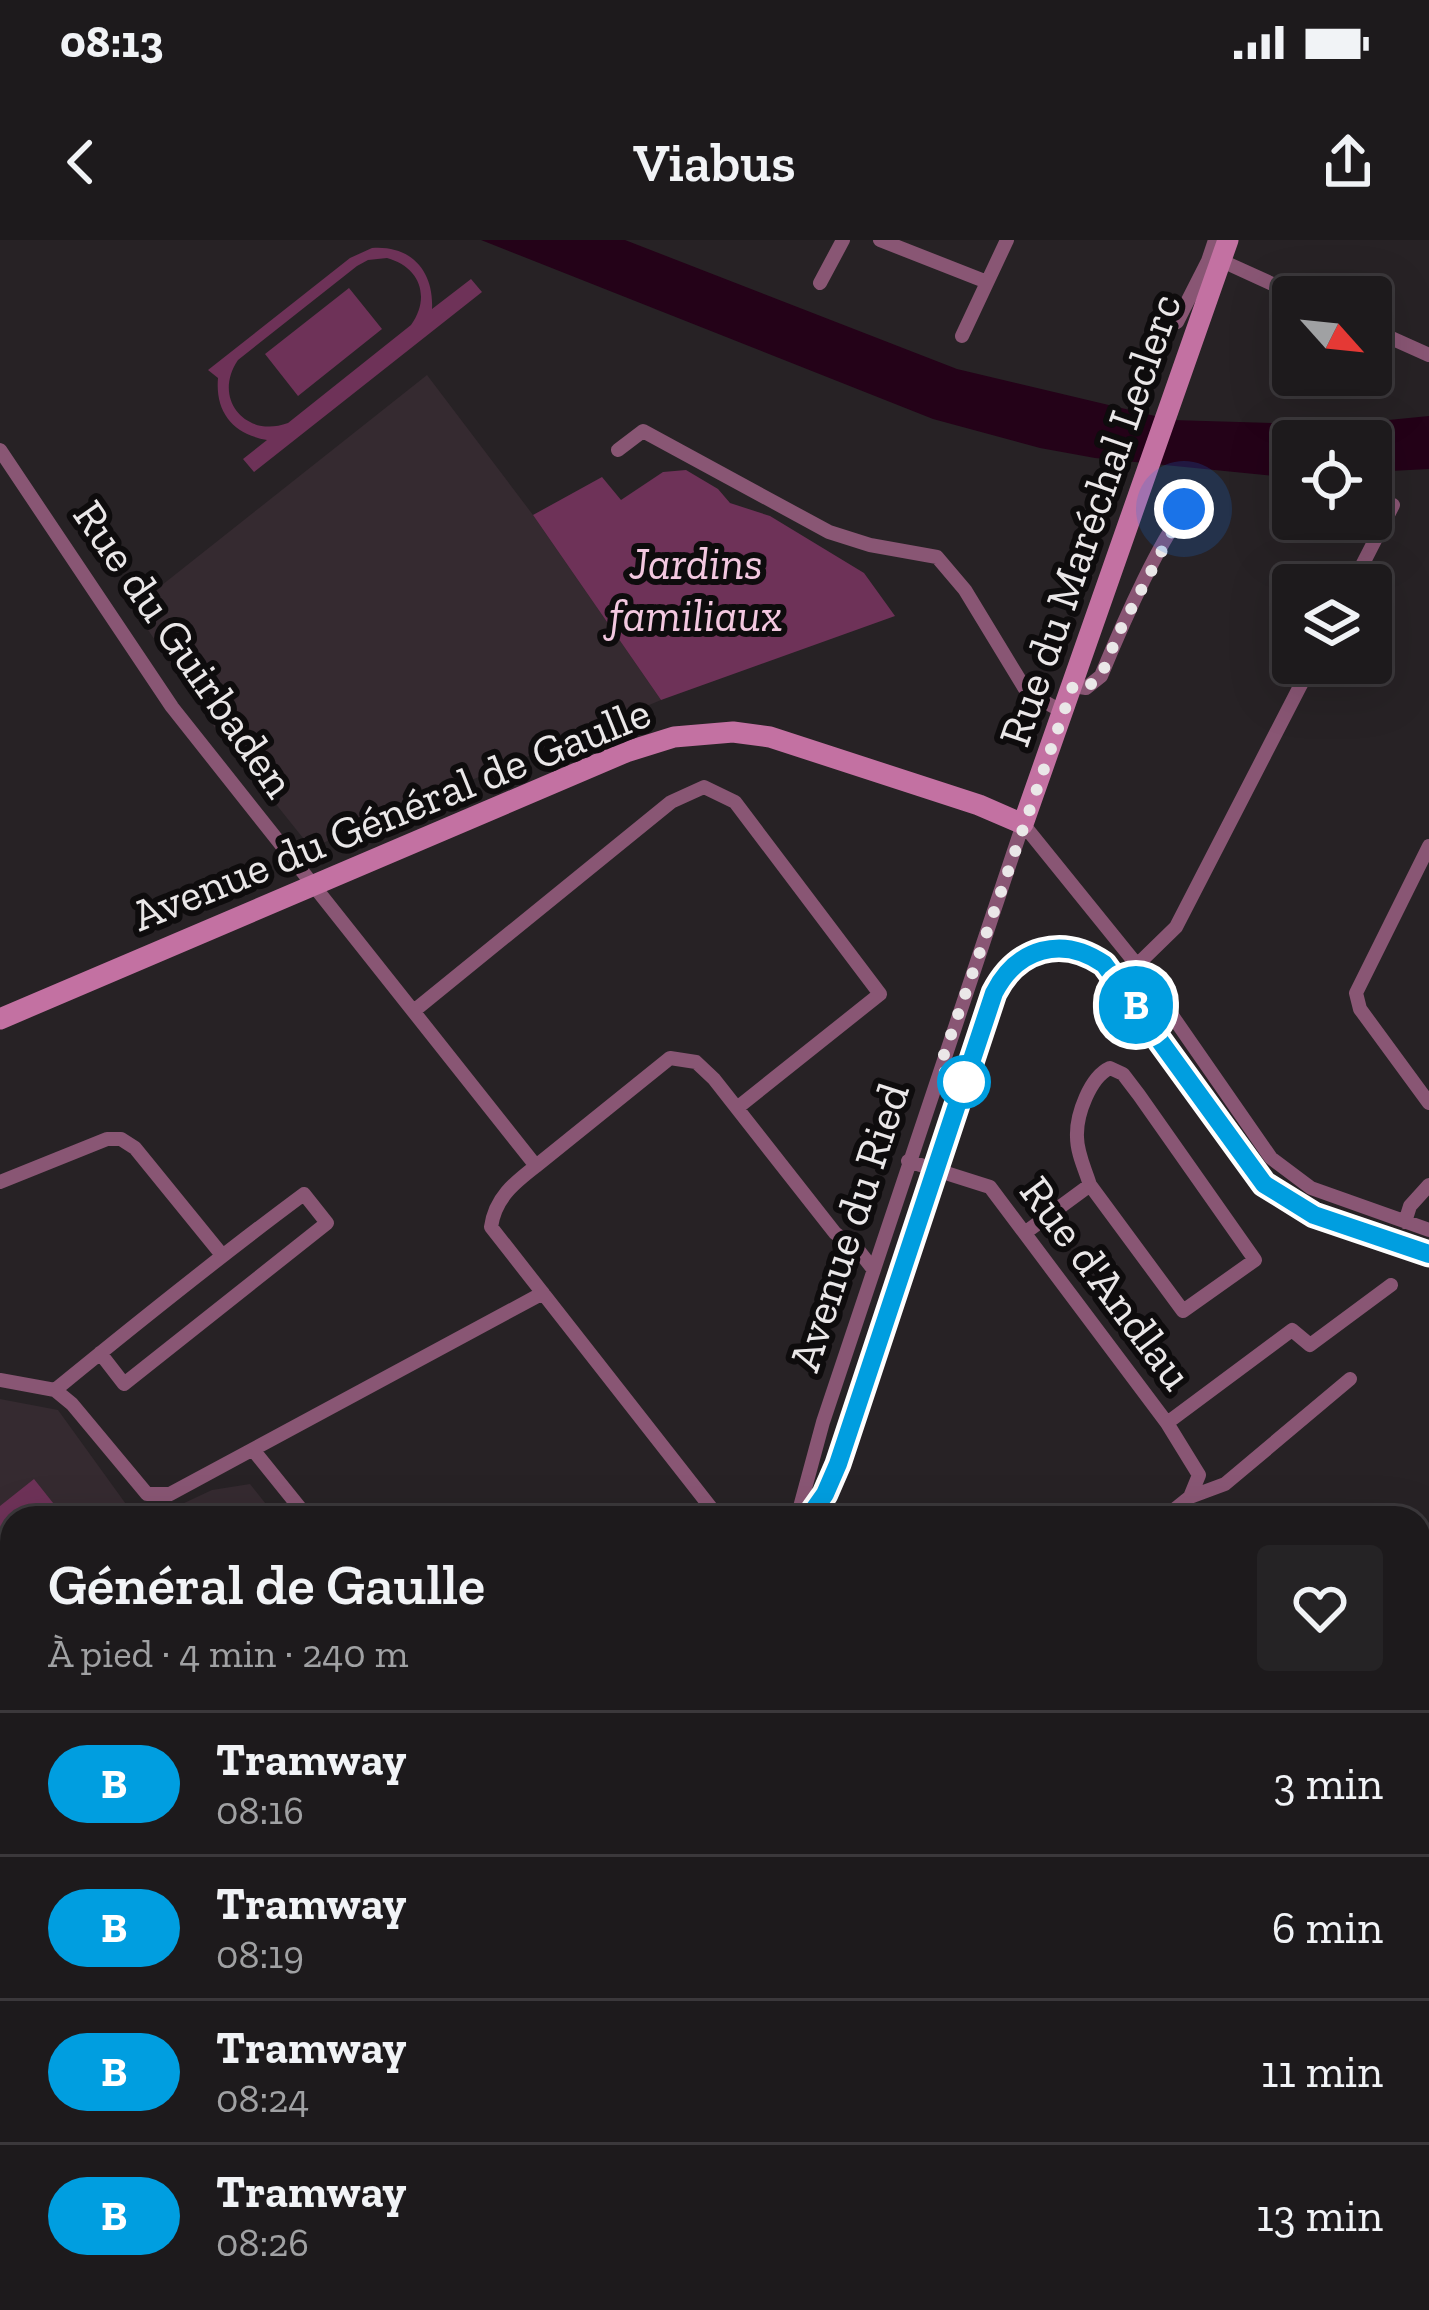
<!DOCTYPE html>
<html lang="fr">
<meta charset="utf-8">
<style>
:root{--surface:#1d1a1c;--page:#252325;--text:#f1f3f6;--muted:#a0a1a3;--line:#3b383b}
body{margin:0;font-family:"Zilla Slab",serif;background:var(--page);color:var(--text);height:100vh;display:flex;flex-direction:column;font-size:45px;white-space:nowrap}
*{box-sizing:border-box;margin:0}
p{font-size:39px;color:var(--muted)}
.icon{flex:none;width:66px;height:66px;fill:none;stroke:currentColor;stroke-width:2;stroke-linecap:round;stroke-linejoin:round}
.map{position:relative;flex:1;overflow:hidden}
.side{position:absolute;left:0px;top:1266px;width:1431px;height:804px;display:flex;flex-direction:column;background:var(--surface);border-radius:36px 36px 0 0;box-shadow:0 12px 48px #0002,0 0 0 3px var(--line)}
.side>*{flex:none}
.badge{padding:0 24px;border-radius:39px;font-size:42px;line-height:78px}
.needle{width:78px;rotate:117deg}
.controls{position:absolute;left:1272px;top:36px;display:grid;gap:24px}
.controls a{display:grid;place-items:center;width:120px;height:120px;border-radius:12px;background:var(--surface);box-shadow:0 12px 48px #0002,0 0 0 3px var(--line);font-size:60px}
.you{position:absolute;width:60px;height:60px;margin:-30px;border:9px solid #fff;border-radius:50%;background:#1a73e8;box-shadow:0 0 0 18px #1a73e833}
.map>.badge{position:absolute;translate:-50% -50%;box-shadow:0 0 0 6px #fff}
.round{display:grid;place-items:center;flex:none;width:126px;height:126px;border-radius:12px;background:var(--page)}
.head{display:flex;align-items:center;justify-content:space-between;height:204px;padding:0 48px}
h1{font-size:57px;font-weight:600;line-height:90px}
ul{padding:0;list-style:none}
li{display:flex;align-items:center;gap:36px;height:144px;padding:0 48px;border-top:3px solid var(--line)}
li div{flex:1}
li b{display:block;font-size:45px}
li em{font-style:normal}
li .badge{min-width:132px;font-weight:700;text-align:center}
.status{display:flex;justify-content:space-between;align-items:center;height:84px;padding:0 60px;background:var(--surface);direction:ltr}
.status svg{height:33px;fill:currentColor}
header{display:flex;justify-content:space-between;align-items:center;height:156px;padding:0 48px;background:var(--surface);font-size:54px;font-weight:600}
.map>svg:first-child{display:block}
.built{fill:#352a30}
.green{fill:#6e3258;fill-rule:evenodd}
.water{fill:#240218}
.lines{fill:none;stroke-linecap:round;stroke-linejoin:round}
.street{stroke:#895674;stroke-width:14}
.secondary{stroke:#c371a2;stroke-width:21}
.primary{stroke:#ef86c6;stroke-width:21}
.tram{stroke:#c8c5c6;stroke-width:3}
.line-casing{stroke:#fff;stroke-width:27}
.line{stroke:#009ee0;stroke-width:18}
.walk{stroke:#eae7e8;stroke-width:12;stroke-dasharray:0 21.6}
.stop-dot{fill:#fff;stroke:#009ee0;stroke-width:6}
.labels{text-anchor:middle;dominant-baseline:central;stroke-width:12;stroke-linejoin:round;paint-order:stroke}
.street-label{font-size:45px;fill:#eae7e8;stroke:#0e0c0d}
.park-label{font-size:45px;font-style:italic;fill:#f3c8e0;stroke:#0e0c0d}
</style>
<div class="status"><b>08:13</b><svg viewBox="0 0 49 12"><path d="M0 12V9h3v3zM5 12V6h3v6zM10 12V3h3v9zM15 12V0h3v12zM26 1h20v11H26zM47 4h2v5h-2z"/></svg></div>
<header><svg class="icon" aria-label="back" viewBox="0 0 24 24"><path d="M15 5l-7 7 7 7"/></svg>Viabus<svg class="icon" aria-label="share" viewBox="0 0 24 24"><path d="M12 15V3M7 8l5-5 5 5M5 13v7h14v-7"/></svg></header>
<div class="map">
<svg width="1429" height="2070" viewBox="0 0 1429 2070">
<rect width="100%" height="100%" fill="#272225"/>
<!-- built -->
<path class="built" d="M427,135l106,140 128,185 -350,148 -96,-120 -82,-120z
M0,1159l58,11 78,108h-124v126l-12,-9z
M250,1244l27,34h-125l60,-28z
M0,1498l12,10v550h309v12h-321z"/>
<!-- green -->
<path class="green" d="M372,8c39,-3 62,23 60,61l39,-30 11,13 -228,180 -11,-13 24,-19c-34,-6 -52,-28 -49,-62l-10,-8 142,-112zM387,18c33,9 44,39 24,67l-123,98c-43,16 -76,-25 -50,-63l119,-94 11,-6z
M349,48l33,41 -84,67 -33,-42z
M686,230l32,19 12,14 40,13 94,57 31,43 -234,84 -128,-185 69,-38 19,23 42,-28z
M34,1239l31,39h-53v82l-12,10v-104z"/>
<!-- water -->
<path class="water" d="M481,0h144l332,129 215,51 166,5 91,-9v53l-58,3v-31h-78v35l-9,1 -189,-19 -55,-10 -107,-29z"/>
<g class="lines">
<!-- street -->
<path class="street" d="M880,0l107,42
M1222,21l79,36
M820,43l23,-43
M1177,82l31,-61 7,-21
M1371,89l58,26
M962,96l45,-96
M0,210l172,257 364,459c-22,17 -41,32 -45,61l228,291
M618,210l25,-19 186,101 41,13 67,12 28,33 62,102 36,20
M1352,345l41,-80
M1073,446l13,2 15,-12c16,-39 65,-155 95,-178
M1023,584l114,141 134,193 40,30 118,42
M1429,606l-73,147 4,16 69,94
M1137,725l39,-38 136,-264
M415,770l256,-208 33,-15 31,15 145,192 -143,114
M908,921l82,26 177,236 32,52 -9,22 -26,21
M536,926l134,-108 26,4 18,17 121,154 24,18 14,18
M0,942l107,-43h14l14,9 87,107
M1405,982l5,-16 19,-21
M1026,992l64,-47c-5,-16 -13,-32 -13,-48 -1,-22 13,-60 33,-69l13,6 16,21 116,165 -72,51 -93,-126
M0,1140l55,10 17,14 75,90h23l373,-201
M55,1150c82,-67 164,-133 249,-196l23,29 -203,161 -24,-31
M1167,1183l125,-93 18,15 81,-60
M254,1211l54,67
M1190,1257l35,-13 125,-105
M797,1278l26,-96 200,-598
M0,1523l12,4
M1419,1574l10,5
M1419,1787l10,-8
M0,1988l12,17
M1419,2032l10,-7
M51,2058l9,12
M1055,2058l9,12
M220,2070l17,-12
M335,2070v-12
M1371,2070l16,-12"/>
<!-- secondary -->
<path class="secondary" d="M0,779l626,-267 48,-15 59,-5 37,5 209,68 44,19 205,-584"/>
<!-- primary -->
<path class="primary" d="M0,1419l12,9
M0,1467l12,10
M562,2058l7,12
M601,2058l6,12"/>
<!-- tram -->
<path class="tram" d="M797,1278l22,-31 13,-31 155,-467c24,-51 82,-66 125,-28l137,192 27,31 36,22 117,40
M0,1434l12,10"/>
</g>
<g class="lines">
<!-- line casing -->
<g class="line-casing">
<path id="line" d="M808,1278l17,-24 13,-30 156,-471c23,-45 68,-58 110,-29l160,220 50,31 115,39"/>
</g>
<!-- line -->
<use href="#line" class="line"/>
<!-- walk -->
<path class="walk" d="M964,842l-25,-13 134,-383 13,2 15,-12 18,-44 65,-123"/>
</g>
<!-- markers -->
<circle class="stop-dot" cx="964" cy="842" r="24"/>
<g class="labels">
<!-- street labels -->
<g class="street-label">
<text transform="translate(1090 280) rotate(-71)">Rue du Maréchal Leclerc</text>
<text transform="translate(184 409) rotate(55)">Rue du Guirbaden</text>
<text transform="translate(391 574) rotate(-22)">Avenue du Général de Gaulle</text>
<text transform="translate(849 987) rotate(-72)">Avenue du Ried</text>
<text transform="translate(1106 1043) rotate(53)">Rue d'Andlau</text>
</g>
<!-- park labels -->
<g class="park-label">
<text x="696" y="324">Jardins<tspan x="696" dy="52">familiaux</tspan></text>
</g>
</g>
</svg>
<div class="controls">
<a><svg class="needle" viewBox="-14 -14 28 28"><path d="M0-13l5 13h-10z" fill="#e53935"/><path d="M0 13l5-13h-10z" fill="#a0a1a3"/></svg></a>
<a><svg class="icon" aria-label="locate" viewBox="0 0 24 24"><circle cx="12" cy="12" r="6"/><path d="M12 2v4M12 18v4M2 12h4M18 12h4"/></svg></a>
<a><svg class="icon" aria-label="layers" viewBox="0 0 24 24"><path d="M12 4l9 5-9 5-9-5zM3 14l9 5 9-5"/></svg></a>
</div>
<div class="you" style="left:1184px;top:269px"></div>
<b class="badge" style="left:1136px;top:765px;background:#009ee0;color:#fff">B</b>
<section class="side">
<div class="head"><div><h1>Général de Gaulle</h1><p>À pied · 4 min · 240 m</p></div><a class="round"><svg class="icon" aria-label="heart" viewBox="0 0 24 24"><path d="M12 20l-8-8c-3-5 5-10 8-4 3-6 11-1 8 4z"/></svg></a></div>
<ul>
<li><span class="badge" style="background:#009ee0;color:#fff">B</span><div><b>Tramway</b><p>08:16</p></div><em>3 min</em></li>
<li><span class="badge" style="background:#009ee0;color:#fff">B</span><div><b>Tramway</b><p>08:19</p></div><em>6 min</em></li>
<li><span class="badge" style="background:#009ee0;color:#fff">B</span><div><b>Tramway</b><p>08:24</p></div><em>11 min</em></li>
<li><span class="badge" style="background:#009ee0;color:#fff">B</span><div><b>Tramway</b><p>08:26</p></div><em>13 min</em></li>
</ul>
</section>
</div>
